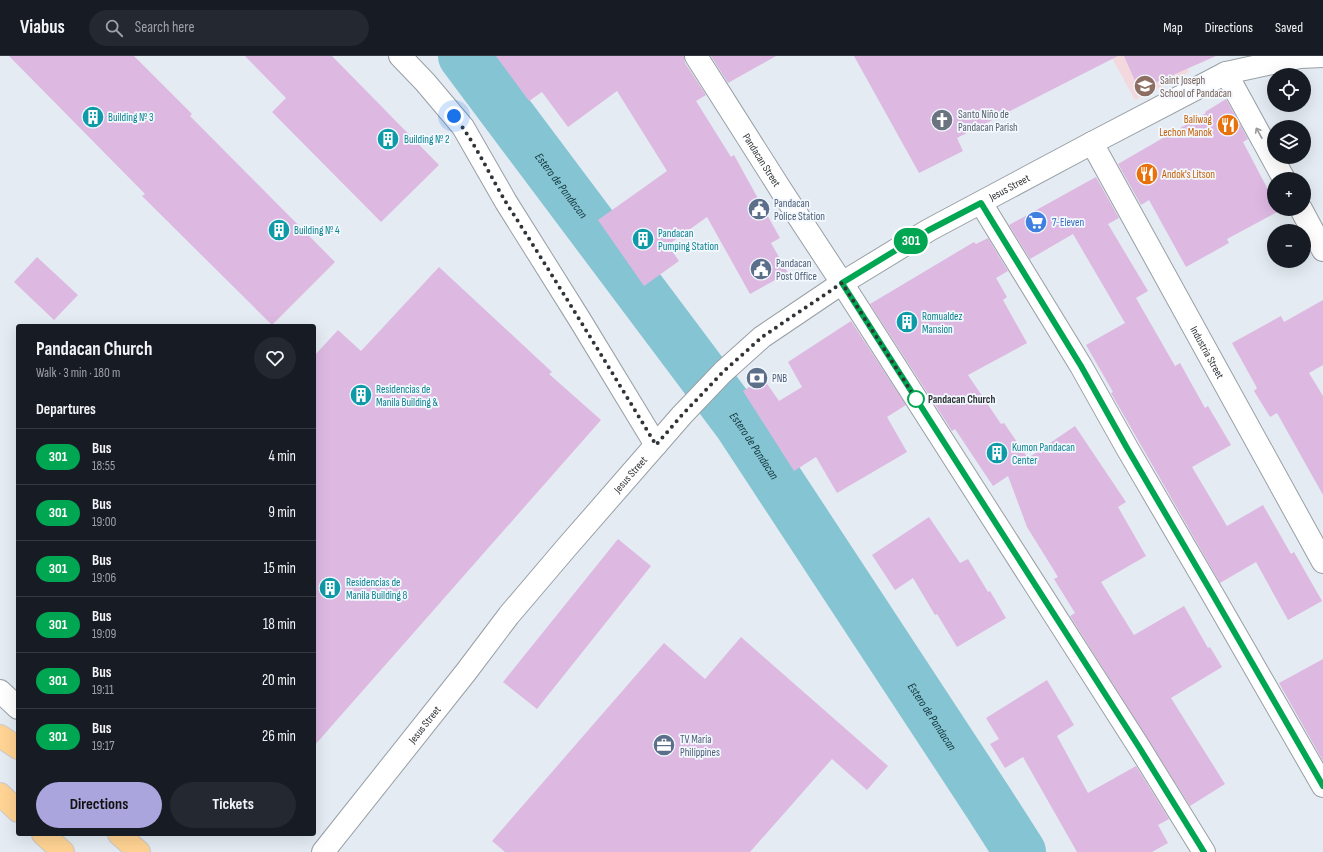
<!DOCTYPE html>
<meta charset="utf-8">
<style>
:root{--surface:#171b24;--page:#242831;--text:#f1f3f6;--muted:#9ea1a6;--line:#363941;--accent:#aaa5dd}
body{margin:0;font-family:"Sofia Sans Condensed",sans-serif;background:var(--page);color:var(--text);height:100vh;display:flex;flex-direction:column;font-size:15px;white-space:nowrap}
*{box-sizing:border-box;margin:0}
p{font-size:13px;color:var(--muted)}
.icon{flex:none;width:22px;height:22px;fill:none;stroke:currentColor;stroke-width:2;stroke-linecap:round;stroke-linejoin:round}
.map{position:relative;flex:1;overflow:hidden}
.details{position:absolute;left:16px;top:268px;width:300px;height:512px;display:flex;flex-direction:column;background:var(--surface);border-radius:4px;box-shadow:0 4px 16px #0002}
.details>*{flex:none}
.badge{padding:0 8px;border-radius:13px;font-size:14px;line-height:26px}
.controls{position:absolute;left:1267px;top:12px;display:grid;gap:8px}
.controls a{display:grid;place-items:center;width:44px;height:44px;border-radius:50%;background:var(--surface);box-shadow:0 4px 16px #0002;font-size:20px}
.you{position:absolute;width:20px;height:20px;margin:-10px;border:3px solid #fff;border-radius:50%;background:#1a73e8;box-shadow:0 0 0 6px #1a73e833}
.map>.badge{position:absolute;translate:-50% -50%;box-shadow:0 0 0 2px #fff}
h2{padding:0 20px;font-size:15px;line-height:36px}
.round{display:grid;place-items:center;flex:none;width:42px;height:42px;border-radius:21px;background:var(--page)}
.head{display:flex;align-items:center;justify-content:space-between;height:68px;padding:0 20px}
h1{font-size:19px;font-weight:700;line-height:30px}
.action{display:flex;gap:8px;margin-top:auto;padding:8px 20px}
.action a{flex:1;height:46px;border-radius:24px;background:var(--accent);color:#111;font-size:16px;font-weight:700;line-height:46px;text-align:center}
.action a+a{background:var(--page);color:var(--text)}
ul{padding:0;list-style:none}
li{display:flex;align-items:center;gap:12px;height:56px;padding:0 20px;border-top:1px solid var(--line)}
li div{flex:1}
li b{display:block;font-size:15px}
li em{font-style:normal}
li .badge{min-width:44px;font-weight:700;text-align:center}
header{display:flex;align-items:center;gap:24px;box-sizing:border-box;height:56px;padding:0 20px;background:var(--surface);border-bottom:1px solid var(--line)}
header strong{font-size:19px}
nav{display:flex;gap:22px;margin-inline-start:auto;font-size:14px}
.search{width:280px;height:36px;background:var(--page);display:flex;align-items:center;gap:10px;box-sizing:border-box;padding:0 14px;border-radius:22px;color:var(--muted);font-size:15px}
.map>svg:first-child{display:block}
.education{fill:#f3d9de}
.lines{fill:none;stroke-linecap:round;stroke-linejoin:round}
.river{stroke:#85c5d3;stroke-width:52}
.building{fill:#ddb9e2}
.minor-casing{stroke:#989fa5;stroke-width:24}
.tertiary-casing{stroke:#989fa5;stroke-width:24}
.secondary-casing{stroke:#989fa5;stroke-width:24}
.primary-casing{stroke:#cacacb;stroke-width:24}
.minor{stroke:#fff;stroke-width:22}
.tertiary{stroke:#fff;stroke-width:22}
.secondary{stroke:#fff;stroke-width:22}
.primary{stroke:#ffd393;stroke-width:22}
.oneway{stroke:#989a9c}
.line-casing{stroke:#fff;stroke-width:9}
.line{stroke:#00a651;stroke-width:6}
.walk{stroke:#323538;stroke-width:4;stroke-dasharray:0 7.2}
.stop-dot{fill:#fff;stroke:#00a651;stroke-width:2}
.labels{text-anchor:middle;dominant-baseline:central;stroke-width:3.5;stroke-linejoin:round;paint-order:stroke}
.education-label{font-size:11px;fill:#785e54;stroke:#f2f8fe;text-anchor:start}
.worship-label{font-size:11px;fill:#5b616d;stroke:#f2f8fe;text-anchor:start}
.culture-label{font-size:11px;fill:#0d838f;stroke:#f2f8fe;text-anchor:start}
.food-label{font-size:11px;fill:#c56008;stroke:#f2f8fe;text-anchor:end}
.street-label{font-size:11px;fill:#323538;stroke:#f2f8fe}
.service-label{font-size:11px;fill:#4e5e75;stroke:#f2f8fe;text-anchor:start}
.shop-label{font-size:11px;fill:#366cbe;stroke:#f2f8fe;text-anchor:start}
.stop-label{font-size:11px;font-weight:bold;fill:#323538;stroke:#f2f8fe;text-anchor:start}
.water-label{font-size:12px;font-style:italic;fill:#113238;stroke:#f2f8fe}
</style>
<header>
<strong>Viabus</strong>
<div class="search"><svg class="icon" aria-label="search" viewBox="0 0 24 24"><circle cx="10" cy="10" r="6"/><path d="M15 15l6 6"/></svg>Search here</div>
<nav><a>Map</a><a>Directions</a><a>Saved</a></nav>
</header>
<div class="map">
<svg width="1323" height="796" viewBox="0 0 1323 796">
<rect width="100%" height="100%" fill="#e4ebf2"/>
<!-- education -->
<path class="education" d="M1111,0h72l6,16 -54,28z"/>
<g class="lines">
<!-- river -->
<path class="river" id="s1" d="M464,0l276,368 248,378 32,50"/>
</g>
<!-- building -->
<path class="building" d="M9,0h125l58,58 -2,2 145,146 -63,63 -130,-129 3,-2z
M245,0h87l107,109 -58,57 -109,-110 14,-14z
M496,0h188l1,7 21,32 -10,6 35,56 3,-2 46,83 -9,5 17,30 -38,21 -43,-77 -39,28 11,16 -35,25 -46,-66 69,-49 -50,-80 -49,36 -26,-35 -13,9z
M711,0h65l-48,27z
M854,0h264l-161,82 6,13 -44,22z
M1124,0h92l-77,34z
M1226,43l22,40 -5,3 31,59v8h4l1,2 -52,28 2,4 -43,24 -37,-67 -8,5 -23,-41 88,-51 -1,-1z
M1096,121l23,41 -11,6 40,67 -12,7 39,68 5,-3 25,45 3,-2 23,39 -39,22 35,59 36,-21 28,49 3,-2 28,49 -34,19 -32,-58 -36,21 -109,-190 2,-1 -27,-47 39,-22 -52,-89 -43,25 -21,-34z
M988,182l20,33 -12,7 11,19 -4,3 24,43 -59,32 33,49 3,-1 24,35 47,-32 51,76 -8,5 28,49 -45,26 33,53 50,-29 24,42 2,-1 12,20 -51,31 54,86 -35,22 -120,-190 5,-3 -21,-34 4,-2 -31,-50 -19,-51 -15,10 -38,-57 -3,2 -82,-127 104,-62 2,2z
M37,201l41,38 -24,25 -40,-38z
M439,211l113,105 -3,2 52,46 -287,326v-390l24,-26 23,21z
M1323,244v65l-14,8 14,23v99l-46,-82 -7,4 -16,-26 3,-3 -25,-45 49,-27 3,6z
M851,265l55,84 -19,12 20,35 -70,41 -21,-36 -22,14 -51,-80 20,-13 16,23 23,-14 -14,-25z
M929,461l31,46 8,-4 20,33 2,-1 16,27 -49,29 -20,-33 -2,1 -22,-37 -18,12 -23,-35z
M618,483l33,27 -114,143 -34,-27z
M741,581l147,129 -21,24 -35,-31 -82,93h-245l-13,-11 172,-198 41,36z
M1323,603v102l-44,-78z
M1047,624l27,45 -17,11 31,57 48,-27 33,53 -11,6 10,18 -16,9h-75l-54,-95 -18,11 -15,-24 9,-5 -13,-21z"/>
<g class="lines">
<!-- minor casing -->
<g class="minor-casing">
<g id="minor">
<path d="M400,0l25,26 38,45 43,75 74,118 76,125"/>
<path id="s2" d="M696,0l85,134 61,93"/>
<path d="M1226,17l58,106"/>
<path id="s3" d="M1092,87l231,419"/>
<path d="M1301,153l22,41"/>
<path d="M0,635l18,17"/>
</g>
</g>
<!-- tertiary casing -->
<g class="tertiary-casing">
<path id="tertiary" d="M981,147l100,163 46,82 86,147 110,191
M842,227l297,464 65,105"/>
</g>
<!-- secondary casing -->
<g class="secondary-casing">
<g id="secondary">
<path id="s4" d="M323,796l143,-180 43,-57 57,-67 116,-133 41,-43 39,-35 80,-54 87,-53 163,-87 134,-70 74,-16 23,-1"/>
</g>
</g>
<!-- primary casing -->
<g class="primary-casing">
<path id="primary" d="M0,680l18,12
M0,738l18,17
M43,778l20,18
M119,778l20,18"/>
</g>
<!-- minor -->
<use href="#minor" class="minor"/>
<!-- tertiary -->
<use href="#tertiary" class="tertiary"/>
<!-- secondary -->
<use href="#secondary" class="secondary"/>
<!-- primary -->
<use href="#primary" class="primary"/>
</g>
<!-- one-way arrows -->
<defs><path id="oneway-shaft" d="M-6 0H5M1.5-3L5.5 0L1.5 3" fill="none" stroke-width="1.6" stroke-linecap="round" stroke-linejoin="round"/></defs>
<use class="oneway" href="#oneway-shaft" transform="translate(1259 77) rotate(-119)"/>
<g class="lines">
<!-- line casing -->
<g class="line-casing">
<path id="line" d="M1204,796l-65,-105 -297,-464 87,-53 52,-27 100,163 46,82 86,147 110,191"/>
</g>
<!-- line -->
<use href="#line" class="line"/>
<!-- walk -->
<path class="walk" d="M454,60c21,26 36,60 53,88 51,80 100,160 149,241l26,-30 41,-43 39,-35 80,-54 74,116"/>
</g>
<!-- icons -->
<defs>
<g id="school-disc" transform="scale(1.15)"><circle r="9.5" fill="#8d6e63" stroke="#f2f8fe"/><path d="M0-5L7-2L0 1L-7-2ZM-4 1L0 2.5L4 1V4Q0 6-4 4Z" fill="#fff"/></g>
<g id="building-disc" transform="scale(1.15)"><circle r="9.5" fill="#0f9aa8" stroke="#f2f8fe"/><path d="M-4-6H4V6H1V3H-1V6H-4ZM-2.5-4.3h1.7v1.8h-1.7ZM.8-4.3h1.7v1.8H.8ZM-2.5-1h1.7V.8h-1.7ZM.8-1h1.7V.8H.8Z" fill="#fff"/></g>
<g id="church-disc" transform="scale(1.15)"><circle r="9.5" fill="#6b7280" stroke="#f2f8fe"/><path d="M-1.2-6h2.4v3.5h3.3v2.4h-3.3V6h-2.4V-.1h-3.3v-2.4h3.3Z" fill="#fff"/></g>
<g id="restaurant-disc" transform="scale(1.15)"><circle r="9.5" fill="#e8710a" stroke="#f2f8fe"/><path d="M-5-6h1v4h1v-4h1v4h1v-4h1v5L-1.5 .5V6h-2V.5L-5-1ZM5-6V6H3V1.5H1.5Q1.5-4 5-6Z" fill="#fff"/></g>
<g id="civic-disc" transform="scale(1.15)"><circle r="9.5" fill="#5c6f8a" stroke="#f2f8fe"/><path d="M-.6-6.5H3V-4.5H.6V-3L4-1V1h2V6H-6V1h2V-1L-.6-3ZM-1.2 2.5V6h2.4V2.5Z" fill="#fff"/></g>
<g id="supermarket-disc" transform="scale(1.15)"><circle r="9.5" fill="#3f7fe0" stroke="#f2f8fe"/><path d="M-6-5.5h2.5l.6 2H6L4.5 2H-2.5L-4.4-4H-6ZM-1.5 3.2a1.3 1.3 0 1 0 .1 0ZM3 3.2a1.3 1.3 0 1 0 .1 0Z" fill="#fff"/></g>
<g id="bank-disc" transform="scale(1.15)"><circle r="9.5" fill="#5c6f8a" stroke="#f2f8fe"/><path d="M-6-4H6V4H-6ZM0-2.3a2.3 2.3 0 1 0 0 4.6a2.3 2.3 0 1 0 0-4.6Z" fill="#fff"/></g>
<g id="office-disc" transform="scale(1.15)"><circle r="9.5" fill="#5c6f8a" stroke="#f2f8fe"/><path d="M-6-3h4V-5.5h4V-3h4V5H-6ZM-1-4.5V-3h2v-1.5ZM-6 0V1H6V0Z" fill="#fff"/></g>
</defs>
<g fill-rule="evenodd">
<use href="#school-disc" x="1145" y="30"/>
<use href="#building-disc" x="93" y="61"/>
<use href="#church-disc" x="942" y="64"/>
<use href="#restaurant-disc" x="1228" y="69"/>
<use href="#building-disc" x="388" y="83"/>
<use href="#restaurant-disc" x="1147" y="118"/>
<use href="#civic-disc" x="759" y="153"/>
<use href="#supermarket-disc" x="1036" y="166"/>
<use href="#building-disc" x="279" y="174"/>
<use href="#building-disc" x="643" y="183"/>
<use href="#civic-disc" x="761" y="213"/>
<use href="#building-disc" x="907" y="266"/>
<use href="#bank-disc" x="757" y="322"/>
<use href="#building-disc" x="361" y="339"/>
<use href="#building-disc" x="997" y="397"/>
<use href="#building-disc" x="330" y="532"/>
<use href="#office-disc" x="664" y="689"/>
</g>
<!-- markers -->
<circle class="stop-dot" cx="916" cy="343" r="8"/>
<g class="labels">
<!-- education labels -->
<g class="education-label">
<text x="1160" y="24">Saint Joseph<tspan x="1160" dy="13">School of Pandacan</tspan></text>
</g>
<!-- worship labels -->
<g class="worship-label">
<text x="958" y="58">Santo Niño de<tspan x="958" dy="13">Pandacan Parish</tspan></text>
</g>
<!-- culture labels -->
<g class="culture-label">
<text x="108" y="61">Building № 3</text>
<text x="404" y="83">Building № 2</text>
<text x="294" y="174">Building № 4</text>
<text x="658" y="177">Pandacan<tspan x="658" dy="13">Pumping Station</tspan></text>
<text x="922" y="260">Romualdez<tspan x="922" dy="13">Mansion</tspan></text>
<text x="376" y="333">Residencias de<tspan x="376" dy="13">Manila Building &amp;</tspan></text>
<text x="1012" y="391">Kumon Pandacan<tspan x="1012" dy="13">Center</tspan></text>
<text x="346" y="526">Residencias de<tspan x="346" dy="13">Manila Building 8</tspan></text>
</g>
<!-- food labels -->
<g class="food-label">
<text x="1212" y="63">Baliwag<tspan x="1212" dy="13">Lechon Manok</tspan></text>
<text x="1162" y="118" text-anchor="start">Andok's Litson</text>
</g>
<!-- street labels -->
<g class="street-label">
<text stroke="none"><textPath href="#s2" startOffset="123">Pandacan Street</textPath></text>
<text stroke="none"><textPath href="#s4" startOffset="967">Jesus Street</textPath></text>
<text stroke="none"><textPath href="#s3" startOffset="239">Industria Street</textPath></text>
<text stroke="none"><textPath href="#s4" startOffset="487">Jesus Street</textPath></text>
<text stroke="none"><textPath href="#s4" startOffset="163">Jesus Street</textPath></text>
</g>
<!-- service labels -->
<g class="service-label">
<text x="774" y="147">Pandacan<tspan x="774" dy="13">Police Station</tspan></text>
<text x="776" y="207">Pandacan<tspan x="776" dy="13">Post Office</tspan></text>
<text x="772" y="322">PNB</text>
<text x="680" y="683">TV Maria<tspan x="680" dy="13">Philippines</tspan></text>
</g>
<!-- shop labels -->
<g class="shop-label">
<text x="1052" y="166">7-Eleven</text>
</g>
<!-- stop labels -->
<g class="stop-label">
<text x="928" y="343">Pandacan Church</text>
</g>
<!-- water labels -->
<g class="water-label">
<text stroke="none"><textPath href="#s1" startOffset="162">Estero de Pandacan</textPath></text>
<text stroke="none"><textPath href="#s1" startOffset="486">Estero de Pandacan</textPath></text>
<text stroke="none"><textPath href="#s1" startOffset="810">Estero de Pandacan</textPath></text>
</g>
</g>
</svg>
<div class="controls">
<a><svg class="icon" aria-label="locate" viewBox="0 0 24 24"><circle cx="12" cy="12" r="6"/><path d="M12 2v4M12 18v4M2 12h4M18 12h4"/></svg></a>
<a><svg class="icon" aria-label="layers" viewBox="0 0 24 24"><path d="M12 4l9 5-9 5-9-5zM3 14l9 5 9-5"/></svg></a>
<a>+</a>
<a>−</a>
</div>
<div class="you" style="left:454px;top:60px"></div>
<b class="badge" style="left:911px;top:185px;background:#00a651;color:#fff">301</b>
<section class="details">
<div class="head"><div><h1>Pandacan Church</h1><p>Walk · 3 min · 180 m</p></div><a class="round"><svg class="icon" aria-label="heart" viewBox="0 0 24 24"><path d="M12 20l-8-8c-3-5 5-10 8-4 3-6 11-1 8 4z"/></svg></a></div>
<h2>Departures</h2>
<ul>
<li><span class="badge" style="background:#00a651;color:#fff">301</span><div><b>Bus</b><p>18:55</p></div><em>4 min</em></li>
<li><span class="badge" style="background:#00a651;color:#fff">301</span><div><b>Bus</b><p>19:00</p></div><em>9 min</em></li>
<li><span class="badge" style="background:#00a651;color:#fff">301</span><div><b>Bus</b><p>19:06</p></div><em>15 min</em></li>
<li><span class="badge" style="background:#00a651;color:#fff">301</span><div><b>Bus</b><p>19:09</p></div><em>18 min</em></li>
<li><span class="badge" style="background:#00a651;color:#fff">301</span><div><b>Bus</b><p>19:11</p></div><em>20 min</em></li>
<li><span class="badge" style="background:#00a651;color:#fff">301</span><div><b>Bus</b><p>19:17</p></div><em>26 min</em></li>
</ul>
<div class="action"><a>Directions</a><a>Tickets</a></div>
</section>
</div>
